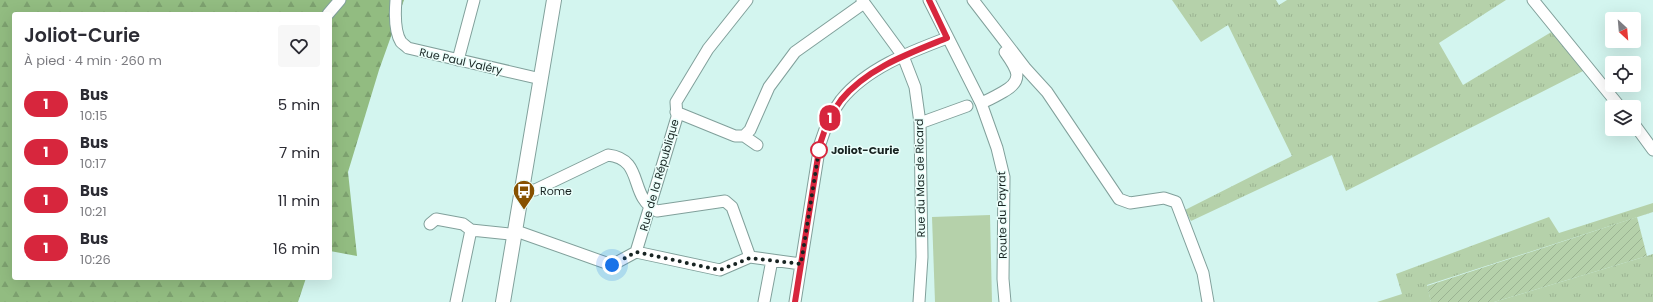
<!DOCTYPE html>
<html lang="fr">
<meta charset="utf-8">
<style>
:root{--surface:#fff;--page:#f7f7f7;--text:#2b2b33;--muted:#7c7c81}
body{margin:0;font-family:Poppins,sans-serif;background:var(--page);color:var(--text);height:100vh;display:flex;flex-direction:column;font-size:15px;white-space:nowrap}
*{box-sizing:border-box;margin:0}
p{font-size:13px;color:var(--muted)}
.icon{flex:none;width:22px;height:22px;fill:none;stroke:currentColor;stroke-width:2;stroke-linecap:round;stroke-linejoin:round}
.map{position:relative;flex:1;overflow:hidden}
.details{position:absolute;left:12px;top:12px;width:320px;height:268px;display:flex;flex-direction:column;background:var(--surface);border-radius:4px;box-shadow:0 4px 16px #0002}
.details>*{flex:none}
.badge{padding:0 8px;border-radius:13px;font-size:14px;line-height:26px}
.needle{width:26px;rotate:154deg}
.tools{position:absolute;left:1605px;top:12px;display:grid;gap:8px}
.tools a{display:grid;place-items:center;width:36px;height:36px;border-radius:4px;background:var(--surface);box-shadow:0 4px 16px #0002;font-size:20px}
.you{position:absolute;width:20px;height:20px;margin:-10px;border:3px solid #fff;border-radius:50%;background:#1a73e8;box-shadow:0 0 0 6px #1a73e833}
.map>.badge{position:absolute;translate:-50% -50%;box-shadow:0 0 0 2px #fff}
.round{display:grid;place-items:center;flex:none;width:42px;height:42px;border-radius:4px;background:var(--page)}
.summary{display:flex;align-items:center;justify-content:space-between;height:68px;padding:0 12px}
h1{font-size:19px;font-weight:600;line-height:30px}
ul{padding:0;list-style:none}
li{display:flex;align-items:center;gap:12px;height:48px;padding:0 12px}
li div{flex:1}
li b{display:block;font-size:15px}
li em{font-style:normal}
li .badge{min-width:44px;font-weight:700;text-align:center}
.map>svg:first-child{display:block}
.grass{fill:url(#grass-tufts)}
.forest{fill:url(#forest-firs)}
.garden{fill:url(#garden-furrows)}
.pitch{fill:#b5d1aa}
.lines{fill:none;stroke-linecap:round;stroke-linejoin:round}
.minor-casing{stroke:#81a09b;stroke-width:13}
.major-casing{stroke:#81a09b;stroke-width:16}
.minor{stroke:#fff;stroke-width:11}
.major{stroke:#fff;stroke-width:14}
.line-casing{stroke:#fff;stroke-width:9}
.line{stroke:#d7263d;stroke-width:6}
.walk{stroke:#182422;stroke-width:4;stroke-dasharray:0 7.2}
.stop-dot{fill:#fff;stroke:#d7263d;stroke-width:2}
.labels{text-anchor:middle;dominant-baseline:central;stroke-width:3;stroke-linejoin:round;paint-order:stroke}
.street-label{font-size:11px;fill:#182422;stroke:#ebfffb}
.stop-label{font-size:11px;font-weight:bold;fill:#182422;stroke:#ebfffb;text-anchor:start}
.poi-label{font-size:11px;fill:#182422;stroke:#ebfffb;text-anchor:start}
</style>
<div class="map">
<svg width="1653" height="302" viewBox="0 0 1653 302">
<defs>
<pattern id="grass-tufts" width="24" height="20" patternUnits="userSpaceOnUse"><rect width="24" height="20" fill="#b5d1aa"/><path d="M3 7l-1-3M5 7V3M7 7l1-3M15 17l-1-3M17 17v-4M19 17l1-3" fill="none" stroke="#9bb392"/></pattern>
<pattern id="forest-firs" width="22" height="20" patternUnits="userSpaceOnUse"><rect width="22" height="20" fill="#92bc81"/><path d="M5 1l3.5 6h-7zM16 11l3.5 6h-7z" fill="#7da16f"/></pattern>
<pattern id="garden-furrows" width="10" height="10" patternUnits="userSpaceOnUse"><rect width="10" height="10" fill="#b5d1aa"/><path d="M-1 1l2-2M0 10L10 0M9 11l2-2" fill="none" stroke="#9bb392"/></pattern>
</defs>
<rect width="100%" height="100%" fill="#d3f5ef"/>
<!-- grass -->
<path class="grass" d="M1172,0h104l3,5 8,-5h219l-67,43 24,42 90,-54 32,39 -239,121 -14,-36 -141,66 -6,-11 107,-54 -64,-131 -27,17z
M1653,203v9l-226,73 4,17h-54l25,-8 -6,-20 153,-57 10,16z
M1653,254v48h-159l153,-46z"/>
<!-- forest -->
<path class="forest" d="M0,0h404l-25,70 -31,102 9,84 -27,-5v-237h-316v264h292l-8,24h-298z"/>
<!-- garden -->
<path class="garden" d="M1637,217l10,39 -153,46h-63l-4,-16z"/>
<!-- pitch -->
<path class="pitch" d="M990,215l2,87h-57l-3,-85z"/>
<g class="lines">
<!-- minor casing -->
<g class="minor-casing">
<path id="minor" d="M396,0c-1,12 -2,31 5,42 2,2 5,4 7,6l133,31
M862,0l41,56 12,31 5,36 2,134 -3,45
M929,0l52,103 16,45 7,29 -1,102 2,23
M973,0l53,69 21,23 72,107 11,4 34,-5 12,4 27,71 5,29
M1533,0l87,107
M328,14l12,-14
M458,60l16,-60
M981,103c8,-3 15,-7 22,-11 22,-12 14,-23 2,-40
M676,112l59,24h9l13,9
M920,123l47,-17
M1634,124l19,26
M744,136l6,-6 19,-43 26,-35 69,-49
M522,190h13l73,-35c37,4 20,42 49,56l68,-10 7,6 18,50
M430,224l6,-5 27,5 8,6
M636,252l41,-135 -1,-15 32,-53 39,-49
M456,302l15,-72 39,4 9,-2 93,33 24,-13 84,18 30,-13 51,7
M764,302l8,-42
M795,302l25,-158c5,-16 11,-31 21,-44 26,-32 69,-48 106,-62"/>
</g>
<!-- major casing -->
<g class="major-casing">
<path id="major" d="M503,302l51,-302"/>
</g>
<!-- minor -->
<use href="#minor" class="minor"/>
<!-- major -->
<use href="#major" class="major"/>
</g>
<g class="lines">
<!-- line casing -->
<g class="line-casing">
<path id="line" d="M795,302l25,-158c5,-16 11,-31 21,-44 26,-32 69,-47 106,-62l-18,-38"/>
</g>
<!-- line -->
<use href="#line" class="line"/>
<!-- walk -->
<path class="walk" d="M612,265l24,-13 84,18 30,-12 51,6 18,-114"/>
</g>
<!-- icons -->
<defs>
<g id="bus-pin" transform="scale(1.15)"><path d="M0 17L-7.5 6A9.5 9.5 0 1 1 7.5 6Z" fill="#875100" stroke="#ebfffb"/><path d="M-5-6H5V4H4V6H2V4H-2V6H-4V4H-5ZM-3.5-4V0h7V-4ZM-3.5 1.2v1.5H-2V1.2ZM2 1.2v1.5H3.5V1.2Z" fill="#fff"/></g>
</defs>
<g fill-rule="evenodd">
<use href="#bus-pin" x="524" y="191"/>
</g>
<!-- markers -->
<circle class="stop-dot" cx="819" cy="150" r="8"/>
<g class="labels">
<!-- street labels -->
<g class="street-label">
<text transform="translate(461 61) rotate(13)">Rue Paul Valéry</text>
<text transform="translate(659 175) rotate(-74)">Rue de la République</text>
<text transform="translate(920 178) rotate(-91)">Rue du Mas de Ricard</text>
<text transform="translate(1002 215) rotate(-91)">Route du Payrat</text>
</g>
<!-- stop labels -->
<g class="stop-label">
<text x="831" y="150">Joliot-Curie</text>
</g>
<!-- poi labels -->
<g class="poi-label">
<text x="540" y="191">Rome</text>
</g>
</g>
</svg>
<div class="tools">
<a><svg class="needle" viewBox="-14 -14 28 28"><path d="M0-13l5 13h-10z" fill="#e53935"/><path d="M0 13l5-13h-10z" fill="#7c7c81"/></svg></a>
<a><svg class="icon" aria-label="locate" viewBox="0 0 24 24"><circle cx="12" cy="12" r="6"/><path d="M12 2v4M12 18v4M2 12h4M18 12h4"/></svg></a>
<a><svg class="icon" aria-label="layers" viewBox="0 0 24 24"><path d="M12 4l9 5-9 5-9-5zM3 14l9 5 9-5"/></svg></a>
</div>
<div class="you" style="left:612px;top:265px"></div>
<b class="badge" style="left:830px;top:118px;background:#d7263d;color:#fff">1</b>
<section class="details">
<div class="summary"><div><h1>Joliot-Curie</h1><p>À pied · 4 min · 260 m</p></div><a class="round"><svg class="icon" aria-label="heart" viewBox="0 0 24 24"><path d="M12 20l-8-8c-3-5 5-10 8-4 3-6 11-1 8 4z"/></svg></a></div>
<ul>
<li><span class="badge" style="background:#d7263d;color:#fff">1</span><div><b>Bus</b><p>10:15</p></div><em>5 min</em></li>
<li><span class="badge" style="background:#d7263d;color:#fff">1</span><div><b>Bus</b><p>10:17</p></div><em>7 min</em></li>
<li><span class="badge" style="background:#d7263d;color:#fff">1</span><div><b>Bus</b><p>10:21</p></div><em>11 min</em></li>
<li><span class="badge" style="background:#d7263d;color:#fff">1</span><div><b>Bus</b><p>10:26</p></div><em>16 min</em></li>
</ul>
</section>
</div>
